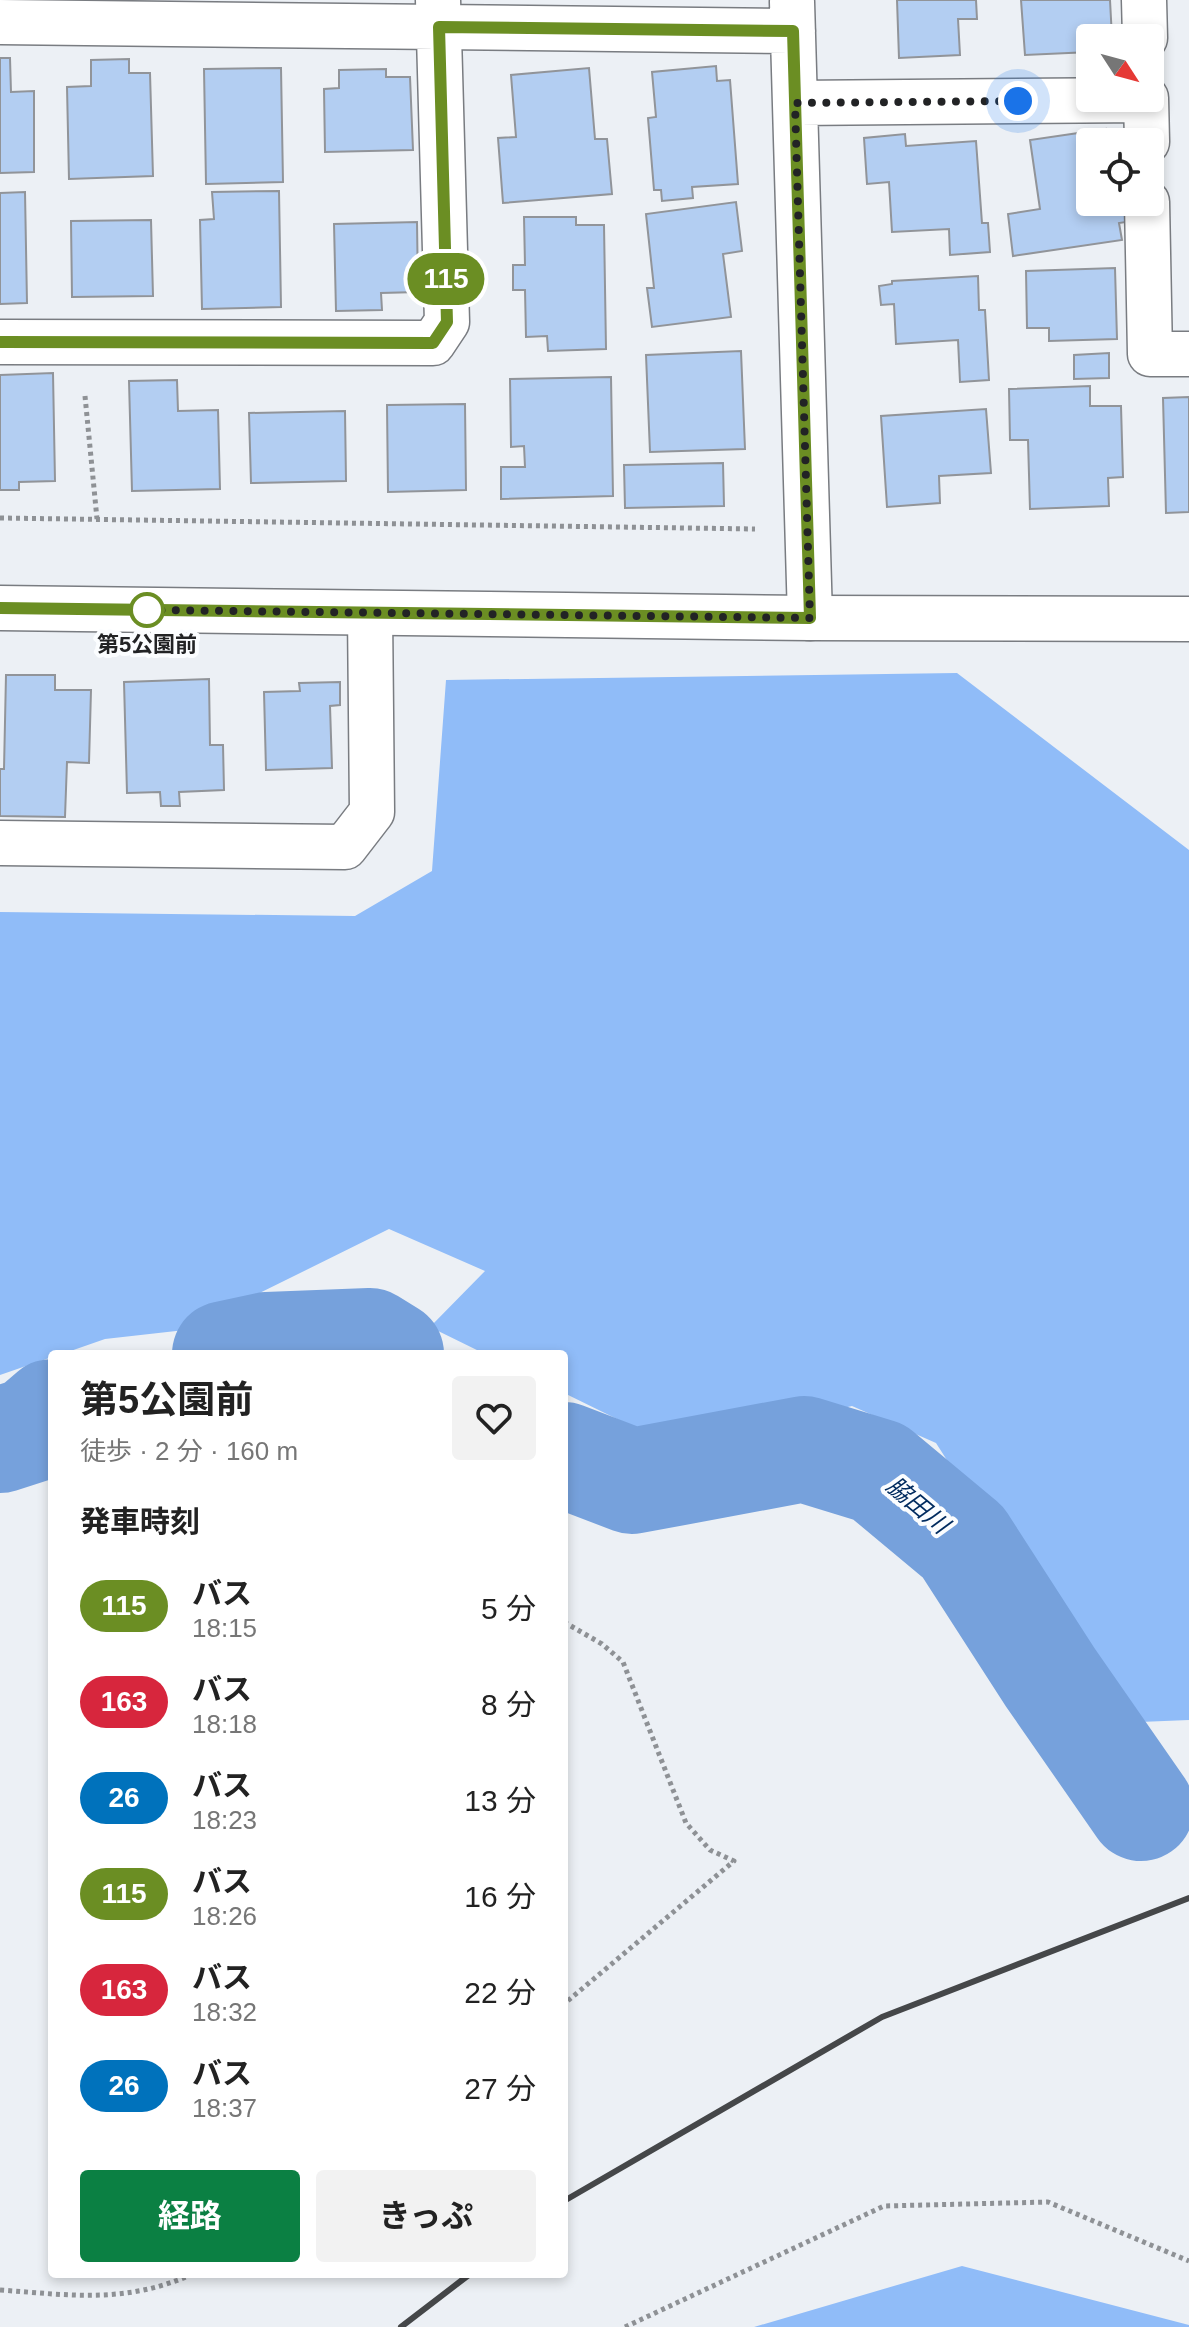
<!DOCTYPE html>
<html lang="ja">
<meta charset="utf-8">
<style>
:root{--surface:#fff;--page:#f2f2f2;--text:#222;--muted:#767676;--accent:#0b8043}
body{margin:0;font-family:Arial,"Noto Sans JP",sans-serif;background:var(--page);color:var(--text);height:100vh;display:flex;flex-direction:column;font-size:30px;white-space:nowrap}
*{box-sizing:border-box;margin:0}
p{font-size:26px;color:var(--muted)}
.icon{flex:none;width:44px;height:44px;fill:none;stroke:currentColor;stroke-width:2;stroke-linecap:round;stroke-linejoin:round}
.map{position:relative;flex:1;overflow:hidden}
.drawer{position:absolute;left:48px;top:1350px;width:520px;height:928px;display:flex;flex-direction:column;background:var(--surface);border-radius:8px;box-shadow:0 4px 12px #0003}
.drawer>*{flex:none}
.badge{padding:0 16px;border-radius:26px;font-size:28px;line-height:52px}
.needle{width:52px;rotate:126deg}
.buttons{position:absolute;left:1076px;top:24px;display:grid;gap:16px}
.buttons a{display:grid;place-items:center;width:88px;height:88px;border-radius:8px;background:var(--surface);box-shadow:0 4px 12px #0003;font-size:40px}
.you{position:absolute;width:40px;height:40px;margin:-20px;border:6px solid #fff;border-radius:50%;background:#1a73e8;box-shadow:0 0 0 12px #1a73e833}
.map>.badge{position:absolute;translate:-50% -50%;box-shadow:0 0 0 4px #fff}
h2{padding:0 32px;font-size:30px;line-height:72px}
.round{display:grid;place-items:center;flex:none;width:84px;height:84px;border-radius:8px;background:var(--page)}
.overview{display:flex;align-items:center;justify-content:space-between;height:136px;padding:0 32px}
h1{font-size:38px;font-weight:700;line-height:60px}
.cta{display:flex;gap:16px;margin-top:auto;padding:16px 32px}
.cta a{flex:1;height:92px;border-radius:8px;background:var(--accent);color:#fff;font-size:32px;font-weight:700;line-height:92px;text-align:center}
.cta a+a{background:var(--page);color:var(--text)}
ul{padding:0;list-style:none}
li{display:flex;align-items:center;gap:24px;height:96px;padding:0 32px}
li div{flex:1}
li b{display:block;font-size:30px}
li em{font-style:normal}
li .badge{min-width:88px;font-weight:700;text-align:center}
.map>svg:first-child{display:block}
.forest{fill:#90bcf8}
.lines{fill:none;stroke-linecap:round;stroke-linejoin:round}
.river{stroke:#76a1dc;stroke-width:106}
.building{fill:#b3cef2;stroke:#919499;stroke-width:2}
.minor-casing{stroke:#797c81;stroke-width:47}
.tertiary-casing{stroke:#797c81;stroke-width:47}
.path{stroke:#8e9195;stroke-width:5;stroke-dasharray:4 4;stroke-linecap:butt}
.minor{stroke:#fff;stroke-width:44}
.tertiary{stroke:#fff;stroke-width:44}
.rail{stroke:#454749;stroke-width:6}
.line-casing{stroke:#fff;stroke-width:18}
.line{stroke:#6b8e23;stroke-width:12}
.walk{stroke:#222325;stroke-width:8;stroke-dasharray:0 14.4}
.stop-dot{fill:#fff;stroke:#6b8e23;stroke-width:4}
.labels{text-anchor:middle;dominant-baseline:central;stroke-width:8;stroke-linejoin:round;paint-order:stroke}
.stop-label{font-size:22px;font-weight:bold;fill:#222325;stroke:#fbfdff}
.water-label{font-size:24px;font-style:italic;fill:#002b5f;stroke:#fbfdff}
</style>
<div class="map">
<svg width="1189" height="2327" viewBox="0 0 1189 2327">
<rect width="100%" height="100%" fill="#ecf0f5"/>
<!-- forest -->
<path class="forest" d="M957,673l232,177v870l-74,3 -179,-280 -84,-37 -176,42 -112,-55v-39h-79l-55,-27 55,-56 -96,-42 -204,101 -80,9 -43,15h-10v3l-52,18v-463l355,4 77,-45 14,-191z
M962,2266l227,59v2h-435z"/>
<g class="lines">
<!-- river -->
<path class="river" d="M225,1354l42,-9 103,-4 21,13
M0,1440l31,-10 21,-18
M564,1455l68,26 172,-32 75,23 84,70 87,135 91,131"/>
</g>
<!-- building -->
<path class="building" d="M897,0h79l1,19h-19l2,36 -61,3z
M1021,0h89l2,38h-22v14l-65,3z
M0,58h10l1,34 23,-1v81l-34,1z
M129,59v14h21l3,103 -84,3 -2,-92 24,-1v-26z
M716,66l1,15 13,-1 8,104 -46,3 1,11 -31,3 -1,-11h-7l-6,-72 8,-1 -4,-45z
M281,68l2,114 -77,2 -2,-115z
M589,68l6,71h12l5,55 -109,9 -5,-65 18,-1 -5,-62z
M386,69v8h24l3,73 -88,2 -1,-63 15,-1v-18z
M1106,129l2,13h-18v60h34l2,20 -7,1 3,17 -109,16 -5,-42 32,-5 -10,-69z
M905,134l1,12 70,-5 6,82h6l2,29 -40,3 -1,-26 -57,3 -3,-50 -22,2 -3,-46z
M279,191l2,116 -79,2 -2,-89 14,-1 -2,-27z
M25,192l2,111 -27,1v-111z
M736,202l6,49 -19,3 8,63 -79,10 -5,-39h7l-8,-74z
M524,217h52v8h28l2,124 -58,2 -1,-15 -21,1 -1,-47h-12v-25h12z
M151,220l2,76 -81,1 -1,-76z
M417,222l1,70 -37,1 1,17 -46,1 -2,-87z
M1115,268l2,71 -68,2v-13h-22l-1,-57z
M978,276l1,34h6l4,70 -29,2 -2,-42 -62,4 -2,-40 -13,1 -2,-19 13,-2v-3z
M741,351l4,98 -95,3 -4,-97z
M1109,353v25l-35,1v-24z
M53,373l2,108 -36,1v8h-19v-115z
M611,377l2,119 -112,3v-32h24l-1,-21 -13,1 -1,-68z
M177,380l1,31 40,-1 2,79 -88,2 -3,-110z
M1090,386v20h31l2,71 -15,1 1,28 -79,3 -2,-69h-18l-1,-51z
M1189,397v115l-23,1 -3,-115z
M465,404l1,86 -78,2 -1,-87z
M986,409l5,64 -52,3 1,27 -53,4 -6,-91z
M345,411l1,70 -95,2 -2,-70z
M723,463l1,43 -99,2 -1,-43z
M6,675h49v15h36l-2,73 -22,-1 -2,55 -65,-1v-47h4z
M209,679l1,66h13l1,45 -45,2 1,14h-19l-1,-14 -33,1 -3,-111z
M340,682v23l-10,1 2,62 -66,2 -2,-78 36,-1 -1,-8z"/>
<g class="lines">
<!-- minor casing -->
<g class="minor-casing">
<path id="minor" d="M1144,0l1,38
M792,2l18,616
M0,22l793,9
M1146,98l1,44
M795,103l351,-3
M1147,202l3,152h39
M0,342l433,1 14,-21 -9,-322
M0,843l345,4 27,-35 -2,-199"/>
</g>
<!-- tertiary casing -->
<g class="tertiary-casing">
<path id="tertiary" d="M0,608l810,10 379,1"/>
</g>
<!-- path -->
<path class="path" d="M85,396l12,123
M0,518l755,11
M564,1622l38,22 21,18 63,161 24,27 24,11 -170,143
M0,2290c72,5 125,14 193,-16
M625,2327l259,-121 164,-4 141,59"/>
<!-- minor -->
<use href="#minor" class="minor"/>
<!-- tertiary -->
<use href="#tertiary" class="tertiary"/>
<!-- rail -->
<path class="rail" d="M564,2201l318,-184 307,-119
M401,2327l69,-53"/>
</g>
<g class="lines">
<!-- line casing -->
<g class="line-casing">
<path id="line" d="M0,342l433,1 14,-21 -8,-295 354,4 17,587 -810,-10"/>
</g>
<!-- line -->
<use href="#line" class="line"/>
<!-- walk -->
<path class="walk" d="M147,610l663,8 -15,-515 223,-2"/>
</g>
<!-- markers -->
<circle class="stop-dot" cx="147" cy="610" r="16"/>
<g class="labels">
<!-- stop labels -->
<g class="stop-label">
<text x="147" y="644">第5公園前</text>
</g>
<!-- water labels -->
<g class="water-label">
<text transform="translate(918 1505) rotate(40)">脇田川</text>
</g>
</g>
</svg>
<div class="buttons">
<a><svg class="needle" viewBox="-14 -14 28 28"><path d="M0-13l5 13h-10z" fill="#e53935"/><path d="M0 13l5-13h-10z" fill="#767676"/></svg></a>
<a><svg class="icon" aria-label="locate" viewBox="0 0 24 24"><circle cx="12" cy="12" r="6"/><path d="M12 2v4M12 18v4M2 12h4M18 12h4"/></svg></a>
</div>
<div class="you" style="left:1018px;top:101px"></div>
<b class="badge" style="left:446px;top:279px;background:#6b8e23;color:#fff">115</b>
<section class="drawer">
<div class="overview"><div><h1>第5公園前</h1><p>徒歩 · 2 分 · 160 m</p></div><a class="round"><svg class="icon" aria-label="heart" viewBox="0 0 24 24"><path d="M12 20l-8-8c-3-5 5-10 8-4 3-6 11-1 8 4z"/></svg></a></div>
<h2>発車時刻</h2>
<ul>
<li><span class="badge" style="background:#6b8e23;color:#fff">115</span><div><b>バス</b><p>18:15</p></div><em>5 分</em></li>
<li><span class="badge" style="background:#d7263d;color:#fff">163</span><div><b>バス</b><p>18:18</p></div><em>8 分</em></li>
<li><span class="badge" style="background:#0072bc;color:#fff">26</span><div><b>バス</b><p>18:23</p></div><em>13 分</em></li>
<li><span class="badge" style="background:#6b8e23;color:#fff">115</span><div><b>バス</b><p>18:26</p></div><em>16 分</em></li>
<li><span class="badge" style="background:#d7263d;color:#fff">163</span><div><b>バス</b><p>18:32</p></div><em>22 分</em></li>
<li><span class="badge" style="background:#0072bc;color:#fff">26</span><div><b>バス</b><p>18:37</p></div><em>27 分</em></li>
</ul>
<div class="cta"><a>経路</a><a>きっぷ</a></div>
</section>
</div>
